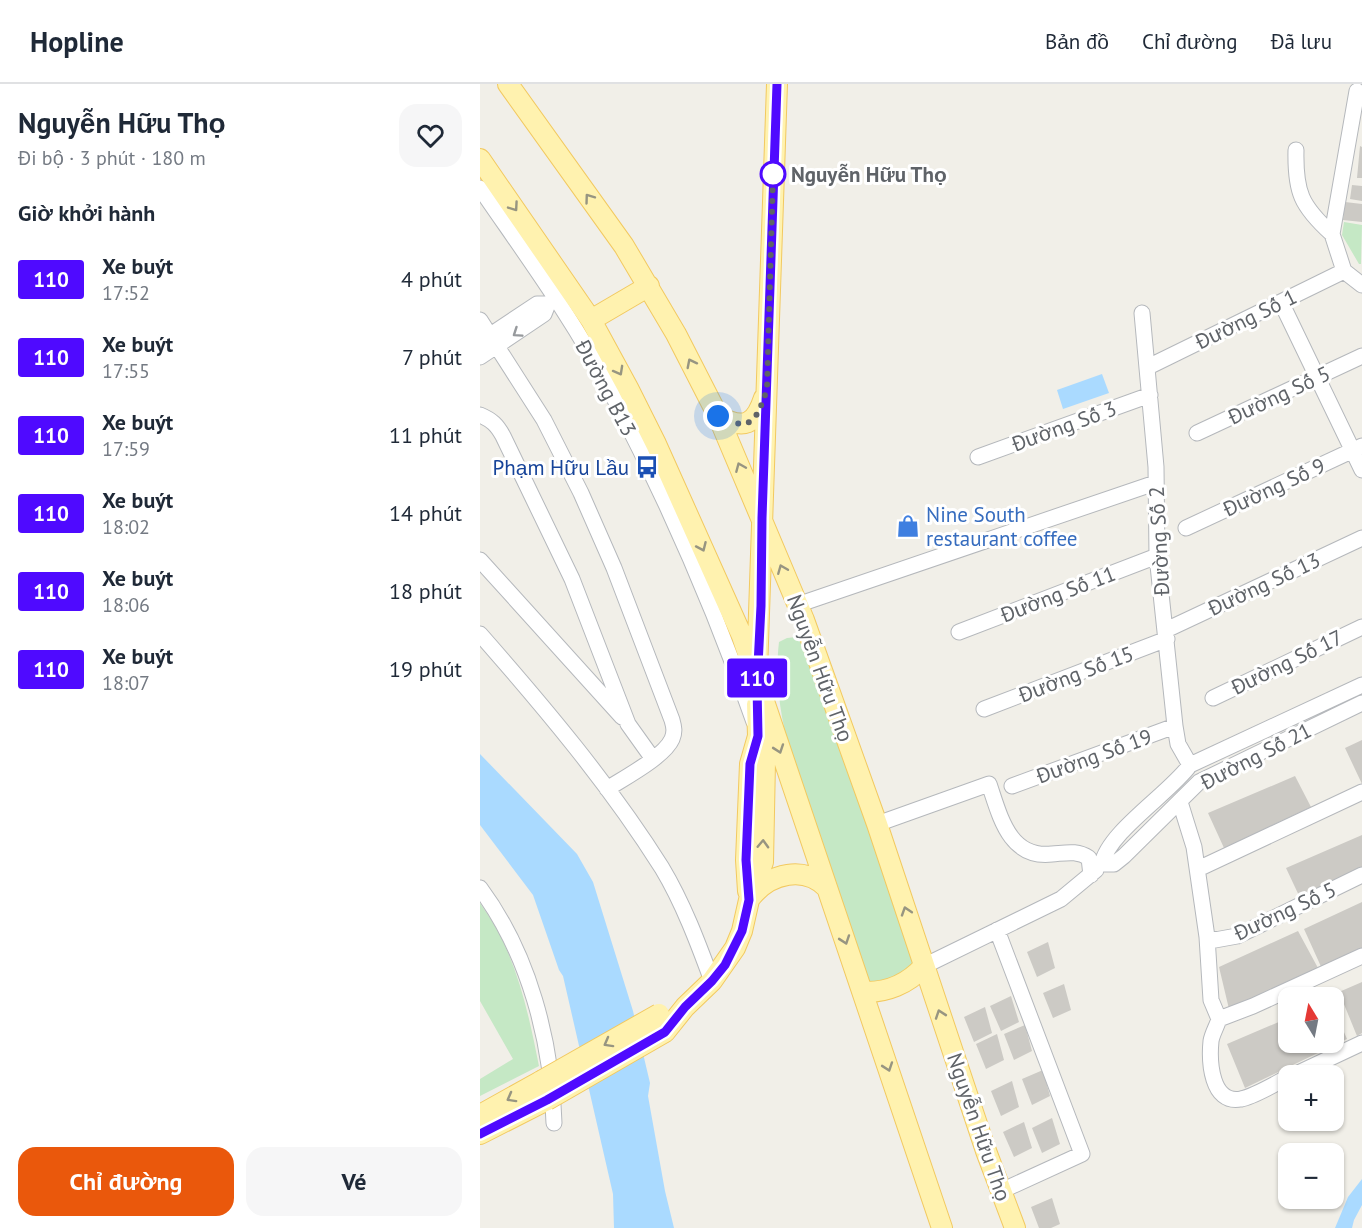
<!DOCTYPE html>
<html lang="vi">
<meta charset="utf-8">
<style>
:root{--surface:#fff;--page:#f6f6f7;--text:#1f2937;--muted:#747a83;--line:#e0e1e3;--accent:#ea580c}
body{margin:0;font-family:"PT Sans",sans-serif;background:var(--page);color:var(--text);height:100vh;display:flex;flex-direction:column;font-size:22px;white-space:nowrap}
*{box-sizing:border-box;margin:0}
p{font-size:20px;color:var(--muted)}
.icon{flex:none;width:33px;height:33px;fill:none;stroke:currentColor;stroke-width:2;stroke-linecap:round;stroke-linejoin:round}
.map{position:relative;flex:1;overflow:hidden}
.sheet{display:flex;flex-direction:column;background:var(--surface);width:480px}
.sheet>*{flex:none}
.badge{padding:0 12px;border-radius:4px;font-size:21px;line-height:39px}
.needle{width:39px;rotate:350deg}
.buttons{position:absolute;left:798px;top:903px;display:grid;gap:12px}
.buttons a{display:grid;place-items:center;width:66px;height:66px;border-radius:12px;background:var(--surface);box-shadow:0 2px 4px #0004;font-size:30px}
.you{position:absolute;width:30px;height:30px;margin:-15px;border:4px solid #fff;border-radius:50%;background:#1a73e8;box-shadow:0 0 0 9px #1a73e833}
.map>.badge{position:absolute;translate:-50% -50%;box-shadow:0 0 0 3px #fff}
h2{padding:0 18px;font-size:22px;line-height:54px}
.round{display:grid;place-items:center;flex:none;width:63px;height:63px;border-radius:18px;background:var(--page)}
.summary{display:flex;align-items:center;justify-content:space-between;height:102px;padding:0 18px}
h1{font-size:28px;font-weight:700;line-height:45px}
.primary-button{display:flex;gap:12px;margin-top:auto;padding:12px 18px}
.primary-button a{flex:1;height:69px;border-radius:18px;background:var(--accent);color:#fff;font-size:24px;font-weight:700;line-height:69px;text-align:center}
.primary-button a+a{background:var(--page);color:var(--text)}
ul{padding:0;list-style:none}
li{display:flex;align-items:center;gap:18px;height:78px;padding:0 18px}
li div{flex:1}
li b{display:block;font-size:22px}
li em{font-style:normal}
li .badge{min-width:66px;font-weight:700;text-align:center}
header{display:flex;align-items:center;gap:36px;box-sizing:border-box;height:84px;padding:0 30px;background:var(--surface);border-bottom:2px solid var(--line)}
header strong{font-size:28px}
nav{display:flex;gap:33px;margin-inline-start:auto;font-size:21px}
main{display:flex;flex:1;min-height:0}
.map>svg:first-child{display:block}
.green{fill:#c5e8c5}
.water{fill:#aadaff}
.building{fill:#cccac5}
.lines{fill:none;stroke-linecap:round;stroke-linejoin:round}
.minor-casing{stroke:#b5b8bc;stroke-width:17}
.major-casing{stroke:#f2c960;stroke-width:22}
.minor{stroke:#fff;stroke-width:15}
.major{stroke:#fff2af;stroke-width:20}
.major-bridge-casing{stroke:#f2c960;stroke-width:22;stroke-linecap:butt}
.major-bridge{stroke:#fff2af;stroke-width:20}
.oneway{stroke:#979581}
.oneway2{stroke:#979a9d}
.line-casing{stroke:#fff;stroke-width:14}
.line{stroke:#4f0aff;stroke-width:9}
.walk{stroke:#5f6368;stroke-width:6;stroke-dasharray:0 10.8}
.stop-dot{fill:#fff;stroke:#4f0aff;stroke-width:3}
.labels{text-anchor:middle;dominant-baseline:central;stroke-width:6;stroke-linejoin:round;paint-order:stroke}
.stop-label{font-size:21px;font-weight:bold;fill:#5f6368;stroke:#fff;text-anchor:start}
.street-label{font-size:21px;fill:#5f6368;stroke:#fff}
.transit-label{font-size:21px;fill:#164399;stroke:#fff;text-anchor:end}
.shop-label{font-size:21px;fill:#366cbe;stroke:#fff;text-anchor:start}
</style>
<header>
<strong>Hopline</strong>
<nav><a>Bản đồ</a><a>Chỉ đường</a><a>Đã lưu</a></nav>
</header>
<main>
<section class="sheet">
<div class="summary"><div><h1>Nguyễn Hữu Thọ</h1><p>Đi bộ · 3 phút · 180 m</p></div><a class="round"><svg class="icon" aria-label="heart" viewBox="0 0 24 24"><path d="M12 20l-8-8c-3-5 5-10 8-4 3-6 11-1 8 4z"/></svg></a></div>
<h2>Giờ khởi hành</h2>
<ul>
<li><span class="badge" style="background:#4f0aff;color:#fff">110</span><div><b>Xe buýt</b><p>17:52</p></div><em>4 phút</em></li>
<li><span class="badge" style="background:#4f0aff;color:#fff">110</span><div><b>Xe buýt</b><p>17:55</p></div><em>7 phút</em></li>
<li><span class="badge" style="background:#4f0aff;color:#fff">110</span><div><b>Xe buýt</b><p>17:59</p></div><em>11 phút</em></li>
<li><span class="badge" style="background:#4f0aff;color:#fff">110</span><div><b>Xe buýt</b><p>18:02</p></div><em>14 phút</em></li>
<li><span class="badge" style="background:#4f0aff;color:#fff">110</span><div><b>Xe buýt</b><p>18:06</p></div><em>18 phút</em></li>
<li><span class="badge" style="background:#4f0aff;color:#fff">110</span><div><b>Xe buýt</b><p>18:07</p></div><em>19 phút</em></li>
</ul>
<div class="primary-button"><a>Chỉ đường</a><a>Vé</a></div>
</section>
<div class="map">
<svg width="882" height="1144" viewBox="0 0 882 1144">
<rect width="100%" height="100%" fill="#f1efe8"/>
<!-- green -->
<path class="green" d="M864,138l18,3 -1,39h-2l-17,-29z
M317,553l6,4 114,319 -4,10 -37,15 -11,-6c-16,-48 -32,-96 -48,-144 -21,-62 -46,-126 -38,-193l8,-4z
M0,819c7,11 15,21 20,32 21,42 30,86 39,131l-59,30v-17l33,-20 -33,-58z"/>
<!-- water -->
<path class="water" d="M622,290l7,19 -46,16 -6,-19z
M0,670l97,100 16,28 40,129 17,72 -2,13 17,95 9,37h-60l-1,-34 -50,-218 -4,-6 -26,-75 -53,-70z
M882,1095v26l-8,15 -2,8h-17l13,-31z"/>
<!-- building -->
<path class="building" d="M880,62l2,1v31h-5z
M872,101l10,1v15l-12,-2z
M865,118l17,2v18l-19,-2z
M882,656v44l-17,-36z
M815,692l16,31 -87,41 -16,-35z
M882,751v39l-60,28 -16,-34z
M882,818v49l-39,20 -19,-42z
M818,847l20,37 -89,41 -10,-42z
M568,858l7,26 -18,9 -10,-25z
M882,898v51l-5,3 -18,-44z
M584,900l7,26 -18,8 -10,-25z
M531,912l8,26 -18,9 -11,-25z
M505,923l7,26 -18,9 -10,-25z
M854,925l13,30 -102,49 -18,-44 61,-26v24h46z
M545,941l7,26 -18,9 -10,-26z
M517,950l7,26 -18,9 -10,-25z
M563,986l7,26 -18,9 -10,-26z
M532,997l7,26 -18,9 -10,-25z
M572,1034l8,26 -18,9 -10,-25z
M544,1038l8,26 -18,9 -11,-25z
M572,1114l8,26 -9,4h-12l-8,-21z"/>
<g class="lines">
<!-- minor casing -->
<g class="minor-casing">
<path id="minor" d="M816,66c-1,42 5,56 36,84
M0,104c46,67 95,133 132,206 55,106 103,215 142,328
M864,187l-12,-37 25,-143
M864,187l18,14
M801,218l81,168
M662,229l14,154 1,89 18,170 3,18 12,21
M0,236l64,100 37,73 33,75 58,152c2,7 3,12 0,19 -8,18 -48,39 -65,50
M0,258l57,-38h11
M0,273l64,-43 4,-10 17,-11
M668,283l196,-96
M0,331c12,5 17,10 23,21l69,143 56,145 25,35
M717,349l165,-77
M498,373l172,-62
M706,444l176,-82
M0,476l142,157
M317,521l358,-122
M686,546l196,-92
M479,548l198,-76
M0,550c65,74 129,150 182,234 21,35 36,75 50,113
M733,614l149,-71
M504,625l183,-70
M532,702l163,-60
M700,718l14,45 13,90 4,63 8,19c-2,7 -7,15 -8,22 -2,20 0,64 30,58 12,-2 36,-16 47,-22
M397,740l112,-40c11,32 20,75 63,70 14,-1 25,-4 37,4l2,17
M622,780c6,-32 68,-71 88,-99l172,-80
M622,780h12l10,-8 75,-74 163,-79
M718,785l164,-77
M0,804c49,66 72,154 74,235
M517,846l85,224 -81,37
M727,853l8,3 22,-4 125,-61
M444,882l137,-67 35,-29
M739,935l34,-13 109,-50
M812,992l70,-33"/>
</g>
<!-- major casing -->
<g class="major-casing">
<path id="major" d="M28,0l116,162 52,88 42,82 86,204 73,204 109,327 29,77
M0,75l111,161 37,68 28,56 86,192 200,592
M111,236l58,-34
M238,332c26,14 37,9 46,-18
M277,588l20,-588
M268,807l-2,-31 4,-96 8,-28
M271,813c19,-24 54,-32 76,-9
M383,908c23,1 45,-8 61,-26
M185,948l20,-25 27,-26 23,-33 7,-17 7,-31 14,-38 2,-100 -7,-26 -1,-32
M0,1031l61,-34
M0,1050l67,-34"/>
</g>
<!-- minor -->
<use href="#minor" class="minor"/>
<!-- major -->
<use href="#major" class="major"/>
<!-- major-bridge casing -->
<g class="major-bridge-casing">
<path id="major-bridge" d="M61,997l118,-67
M67,1016l118,-68"/>
</g>
<!-- major-bridge -->
<use href="#major-bridge" class="major-bridge"/>
</g>
<!-- one-way arrows -->
<defs><path id="oneway-chevron" d="M-2-3.5L2.5 0L-2 3.5" fill="none" stroke-width="1.6" stroke-linecap="round" stroke-linejoin="round" transform="scale(1.5)"/></defs>
<g class="oneway">
<use href="#oneway-chevron" transform="translate(109 114) rotate(-126)"/>
<use href="#oneway-chevron" transform="translate(34 123) rotate(55)"/>
<use href="#oneway-chevron" transform="translate(211 279) rotate(-117)"/>
<use href="#oneway-chevron" transform="translate(139 287) rotate(61)"/>
<use href="#oneway-chevron" transform="translate(260 383) rotate(-113)"/>
<use href="#oneway-chevron" transform="translate(222 463) rotate(66)"/>
<use href="#oneway-chevron" transform="translate(302 485) rotate(-112)"/>
<use href="#oneway-chevron" transform="translate(299 665) rotate(71)"/>
<use href="#oneway-chevron" transform="translate(283 760) rotate(-88)"/>
<use href="#oneway-chevron" transform="translate(426 827) rotate(-108)"/>
<use href="#oneway-chevron" transform="translate(365 856) rotate(71)"/>
<use href="#oneway-chevron" transform="translate(460 930) rotate(-109)"/>
<use href="#oneway-chevron" transform="translate(128 959) rotate(151)"/>
<use href="#oneway-chevron" transform="translate(408 983) rotate(71)"/>
<use href="#oneway-chevron" transform="translate(31 1014) rotate(151)"/>
</g>
<use class="oneway2" href="#oneway-chevron" transform="translate(37 249) rotate(146)"/>
<g class="lines">
<!-- line casing -->
<g class="line-casing">
<path id="line" d="M0,1050l67,-34 118,-68 20,-25 27,-26 13,-16 17,-34 7,-31 -3,-40 4,-96 8,-28 -1,-51 4,-79 1,-88 15,-434"/>
</g>
<!-- line -->
<use href="#line" class="line"/>
<!-- walk -->
<path class="walk" d="M238,332c34,18 39,3 49,-27l6,-215"/>
</g>
<!-- icons -->
<defs>
<g id="bus-bare" transform="scale(1.8)"><path d="M-5-6H5V4H4V6H2V4H-2V6H-4V4H-5ZM-3.5-4V0h7V-4ZM-3.5 1.2v1.5H-2V1.2ZM2 1.2v1.5H3.5V1.2Z" fill="#1a4fb4" stroke="#fff" stroke-width="2.5" paint-order="stroke"/></g>
<g id="shop-bare" transform="scale(1.8)"><path d="M-5-2.5h2.3a2.7 3.5 0 0 1 5.4 0H5L5.5 6h-11ZM-1.5-2.5h3a1.5 2.3 0 0 0-3 0Z" fill="#3f7fe0" stroke="#fff" stroke-width="2.5" paint-order="stroke"/></g>
</defs>
<g fill-rule="evenodd">
<use href="#bus-bare" x="167" y="383"/>
<use href="#shop-bare" x="428" y="442"/>
</g>
<!-- markers -->
<circle class="stop-dot" cx="293" cy="90" r="12"/>
<g class="labels">
<!-- stop labels -->
<g class="stop-label">
<text x="311" y="90">Nguyễn Hữu Thọ</text>
</g>
<!-- street labels -->
<g class="street-label">
<text transform="translate(766 235) rotate(-26)">Đường Số 1</text>
<text transform="translate(126 304) rotate(62)">Đường B13</text>
<text transform="translate(799 311) rotate(-25)">Đường Số 5</text>
<text transform="translate(584 342) rotate(-20)">Đường Số 3</text>
<text transform="translate(794 403) rotate(-25)">Đường Số 9</text>
<text transform="translate(679 457) rotate(-93)">Đường Số 2</text>
<text transform="translate(784 500) rotate(-25)">Đường Số 13</text>
<text transform="translate(578 510) rotate(-21)">Đường Số 11</text>
<text transform="translate(807 578) rotate(-26)">Đường Số 17</text>
<text transform="translate(340 584) rotate(70)">Nguyễn Hữu Thọ</text>
<text transform="translate(596 590) rotate(-21)">Đường Số 15</text>
<text transform="translate(614 672) rotate(-20)">Đường Số 19</text>
<text transform="translate(776 672) rotate(-27)">Đường Số 21</text>
<text transform="translate(805 827) rotate(-25)">Đường Số 5</text>
<text transform="translate(499 1043) rotate(71)">Nguyễn Hữu Thọ</text>
</g>
<!-- transit labels -->
<g class="transit-label">
<text x="149" y="383">Phạm Hữu Lầu</text>
</g>
<!-- shop labels -->
<g class="shop-label">
<text x="446" y="430">Nine South<tspan x="446" dy="24">restaurant coffee</tspan></text>
</g>
</g>
</svg>
<div class="buttons">
<a><svg class="needle" viewBox="-14 -14 28 28"><path d="M0-13l5 13h-10z" fill="#e53935"/><path d="M0 13l5-13h-10z" fill="#747a83"/></svg></a>
<a>+</a>
<a>−</a>
</div>
<div class="you" style="left:238px;top:332px"></div>
<b class="badge" style="left:277px;top:594px;background:#4f0aff;color:#fff">110</b>
</div>
</main>
